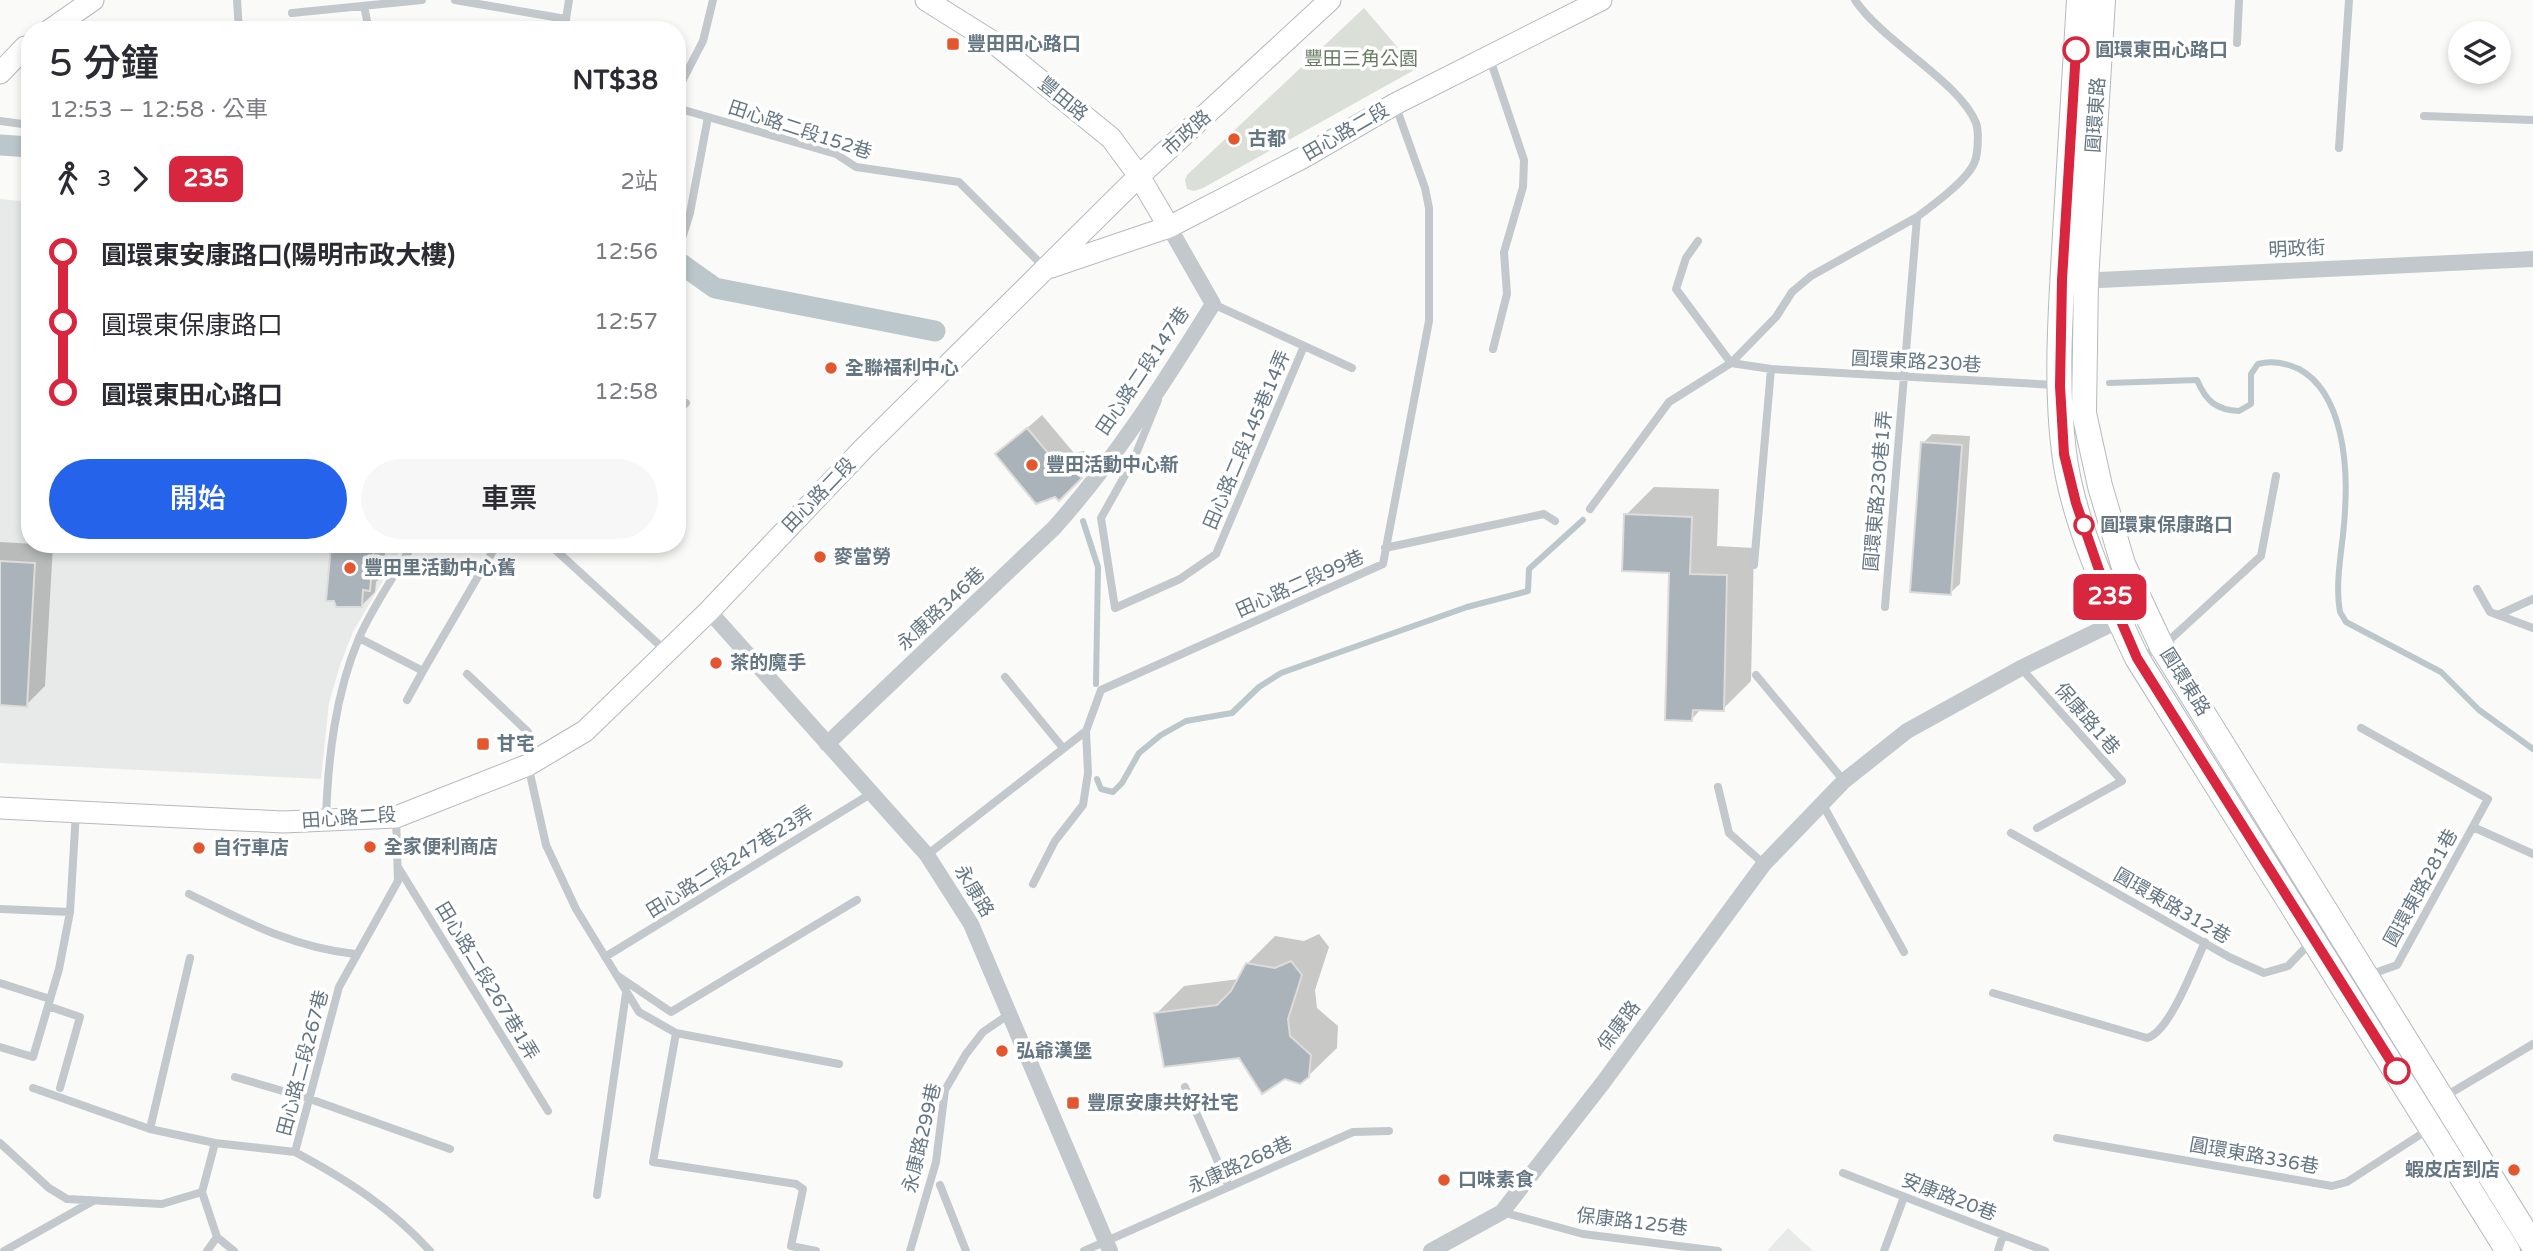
<!DOCTYPE html>
<html lang="zh-TW">
<meta charset="utf-8">
<style>
:root{--surface:#fff;--page:#f7f7f7;--text:#2b2b33;--muted:#7c7c81;--accent:#2563eb}
body{margin:0;font-family:"Varela Round","Noto Sans TC",sans-serif;background:var(--page);color:var(--text);height:100vh;display:flex;flex-direction:column;font-size:26px;white-space:nowrap}
*{box-sizing:border-box;margin:0}
p{font-size:23px;color:var(--muted)}
.icon{flex:none;width:38px;height:38px;fill:none;stroke:currentColor;stroke-width:2;stroke-linecap:round;stroke-linejoin:round}
.map{position:relative;flex:1;overflow:hidden}
.drawer{position:absolute;left:21px;top:21px;width:665px;height:532px;display:flex;flex-direction:column;background:var(--surface);border-radius:28px;box-shadow:0 4px 10px #0003}
.drawer>*{flex:none}
.badge{padding:0 14px;border-radius:10px;font-size:24px;line-height:46px}
.fabs{position:absolute;left:2448px;top:21px;display:grid;gap:14px}
.fabs a{display:grid;place-items:center;width:63px;height:63px;border-radius:50%;background:var(--surface);box-shadow:0 4px 10px #0003;font-size:35px}
.map>.badge{position:absolute;translate:-50% -50%;box-shadow:0 0 0 4px #fff}
.legs{display:flex;align-items:center;gap:10px;height:77px;padding:0 28px;font-size:23px}
.legs p{margin-inline-start:auto}
.summary{display:flex;align-items:center;justify-content:space-between;height:119px;padding:0 28px}
h1{font-size:38px;font-weight:600;line-height:52px}
.primary-button{display:flex;gap:14px;margin-top:auto;padding:14px 28px}
.primary-button a{flex:1;height:80px;border-radius:42px;background:var(--accent);color:#fff;font-size:28px;font-weight:600;line-height:80px;text-align:center}
.primary-button a+a{background:var(--page);color:var(--text)}
ul{padding:0 28px;list-style:none}
li{display:flex;align-items:center;gap:24px;height:70px;font-size:26px}
li i{display:grid;place-items:center;width:10px;height:100%;margin:0 9px;background:currentColor}
li i::after{content:'';width:18px;height:18px;margin:-9px;border:5px solid;border-radius:50%;background:var(--surface)}
li p{margin-inline-start:auto}
li:first-child i{background:linear-gradient(#0000 50%,currentColor 0)}
li:last-child i{background:linear-gradient(currentColor 50%,#0000 0)}
.map>svg:first-child{display:block}
.built{fill:#e8e9e9}
.green{fill:#dadfd7}
.shadow{fill:#0003}
.lines{fill:none;stroke-linecap:round;stroke-linejoin:round}
.stream{stroke:#bbc7cb;stroke-width:6}
.canal{stroke:#bbc7cb;stroke-width:21}
.building{fill:#aab3b9;stroke:#dcdcda;stroke-width:2}
.secondary-casing{stroke:#b3babf;stroke-width:23}
.primary-casing{stroke:#b5babe;stroke-width:26}
.lane{stroke:#c3c8cc;stroke-width:8}
.street{stroke:#c3c8cc;stroke-width:16}
.secondary{stroke:#fff;stroke-width:21}
.primary{stroke:#fff;stroke-width:24}
.line-1-casing{stroke:#fff;stroke-width:16}
.line-1{stroke:#d7263d;stroke-width:10}
.poi-dot{fill:#e4572e;stroke:#fff;stroke-width:2.5}
.stop-1-dot{fill:#fff;stroke:#d7263d;stroke-width:3.5}
.labels{text-anchor:middle;dominant-baseline:central;stroke-width:7;stroke-linejoin:round;paint-order:stroke}
.poi-label{font-size:19px;font-weight:bold;fill:#657683;stroke:#fff;text-anchor:start}
.stop-label{font-size:19px;font-weight:bold;fill:#657683;stroke:#fff;text-anchor:start}
.park-label{font-size:19px;fill:#687a64;stroke:#fff}
.street-label{font-size:19px;fill:#657683;stroke:#fff}
</style>
<div class="map">
<svg width="2533" height="1251" viewBox="0 0 2533 1251">
<rect width="100%" height="100%" fill="#fafaf8"/>
<!-- built -->
<path class="built" d="M0,199l30,3v342h374l-51,88 -13,33 -11,38 -8,76 -321,-16z
M1788,1228l25,23h-46z"/>
<!-- green -->
<path class="green" d="M1364,8l52,61 -213,119 -9,3 -7,-2 -2,-9 2,-5z"/>
<!-- shadow -->
<path class="shadow" d="M1042,415l32,38 10,-2 11,12 -18,19 -79,-28z
M1932,434l38,2 -10,148 -10,9 -27,-150z
M1654,487l65,2 -2,57 37,2 -3,133 -28,28 -21,-1 -10,11 -22,-148 -44,-56z
M0,542l53,3 -8,141 -19,19 -26,-2z
M335,544h51l-3,31 -7,7 -1,10 -14,14z
M1319,934l10,13 -14,43 2,18 21,18 -1,22 -29,28 -68,-20 -84,-42 28,-28 55,-7 8,-15 28,-28 29,5z"/>
<g class="lines">
<!-- stream -->
<path class="stream" d="M2109,383l88,-3c9,21 19,30 42,31l12,-7v-30l7,-10c14,-4 28,-1 41,5 44,24 49,96 46,141 -1,33 -11,70 -5,102l6,10 95,50 38,38 54,39
M1083,521l15,46 -2,117
M1097,779l4,10 12,3 9,-9 17,-30 22,-18 25,-14 46,-8 27,-26 22,-14 186,-66 61,-16 1,-22 54,-49"/>
<!-- canal -->
<path class="canal" d="M0,145l30,2
M677,261l38,27 220,43"/>
</g>
<!-- building -->
<path class="building" d="M1027,428l32,38 10,-2 13,14 -23,23 -4,-4 -19,7 -41,-50z
M1921,442l41,3 -11,150 -41,-3z
M1624,514l68,3 -2,57 37,1 -3,136 -31,-1 -1,11 -27,-1 4,-147 -47,-2z
M331,545l43,1 -4,45 -7,-1 -1,17h-26l-2,-6h-8z
M0,561l35,2 -8,144 -27,-2z
M1291,961l11,14 -14,44 2,17 21,19 -2,22 -9,7 -15,-5 -23,15 -23,-36 -75,9 -10,-54 63,-8 14,-14 15,-28 29,5z"/>
<g class="lines">
<!-- secondary casing -->
<g class="secondary-casing">
<path id="secondary" d="M926,0l67,42 118,96 28,38 30,51
M50,30l43,-30
M0,73l25,-26
M1051,267l118,-40 135,-70 91,-53 206,-104
M0,808l283,14 113,-5 132,-52 57,-34 124,-120 154,-162 276,-273 191,-176"/>
</g>
<!-- primary casing -->
<g class="primary-casing">
<path id="primary" d="M2079,0c-5,78 -9,156 -14,234 -4,72 -10,147 -1,218 8,68 44,145 73,206l371,593
M2103,0l-17,281 -2,132 16,73 23,78 39,83 371,598"/>
</g>
<!-- lane -->
<path class="lane" d="M237,0l2,30
M455,0l111,19 3,-19
M1855,0c28,42 105,82 121,123 3,8 2,30 -1,38 -6,18 -42,44 -58,56l-32,390
M364,6l5,24
M292,13l130,-13
M2237,43l2,-43
M1490,59l34,101 -1,27 -19,65 3,42 -14,55
M677,91l26,-50 10,-41
M677,108l159,46 20,13 103,15 85,85
M2424,116l109,4
M0,121l30,4
M2339,148l10,-148
M1698,241l-12,17 -10,31 55,74
M678,251l12,-38 18,-96
M1213,304l139,64
M1731,363l40,6 285,16
M1158,400l-25,61 -32,57 14,90 65,-29 36,-25 88,-208
M677,411l9,-8
M1590,509l79,-107 62,-39 45,-46 16,-25 19,-16 106,-59
M549,544l117,107
M1385,548l159,-34 11,7
M1754,565l17,-196
M2477,589l13,23 43,16
M2498,615l35,-16
M359,638l64,33 74,-127
M2140,657l22,-10 99,-91 15,-80
M2021,668l101,113 -85,47
M467,674l61,58v33l18,80 30,64 63,103 37,21 -23,129 143,22 7,5 -12,57 25,5
M1756,675l88,106
M1005,677l58,71
M407,700l16,-29
M2361,728l127,71 -91,166 -28,10
M1718,787l11,46 35,31
M1823,805l81,147
M326,819c2,-61 9,-124 33,-181 14,-32 36,-63 54,-94
M2473,827l60,27
M2011,833l218,124 35,16 24,-7 24,-25
M927,855l159,-124 15,-41 282,-126 46,-243v-113l-4,-20 -30,-84
M398,867l150,244
M1033,884l22,-43 28,-36 5,-32 -2,-42
M189,894c55,27 105,54 166,60
M0,909l70,3
M605,957l267,-164
M618,976l53,36 186,-112
M0,983l50,16
M1993,993l154,45c23,-6 47,-73 58,-96
M48,1006l32,11 -20,71
M676,1033l163,31
M0,1047l33,10 26,-88 11,-57 6,-100
M235,1077l75,22 140,50
M1185,1087l44,100
M33,1088l117,41 65,14
M2444,1097l89,-53
M150,1129l40,-171
M2057,1138l275,48 15,-4 82,-53
M0,1143l49,45 18,11 95,5 40,-12
M295,1152c52,28 95,55 135,99
M1843,1173l202,78
M940,1185l26,66
M597,1195l29,-202
M1502,1212l81,22 135,17
M217,1237l-15,-45 13,-49 80,9 44,-165 59,-106 -2,-64
M217,1237l17,14
M4,1251l89,-50
M207,1251l10,-14
M910,1251l26,-89 9,-72 21,-36 17,-22 28,-19
M1084,1251l269,-119 36,-1
M1884,1251l20,-54
M1998,1251l5,-16"/>
<!-- street -->
<path class="street" d="M2079,281l454,-22
M709,611l218,244 44,69 139,327
M827,744l227,-216c61,-68 111,-147 159,-224l-44,-77
M1431,1251l71,-39 100,-128 162,-220 80,-83 63,-50 114,-63 107,-52"/>
<!-- secondary -->
<use href="#secondary" class="secondary"/>
<!-- primary -->
<use href="#primary" class="primary"/>
</g>
<g class="lines">
<!-- line-1 casing -->
<g class="line-1-casing">
<path id="line-1" d="M2076,50l-14,230 -2,106 4,68 12,49 23,67 38,88 260,413"/>
</g>
<!-- line-1 -->
<use href="#line-1" class="line-1"/>
</g>
<!-- markers -->
<g class="poi-dot">
<rect x="946" y="37" width="14" height="14" rx="3.5"/>
<circle cx="1234" cy="139" r="7"/>
<circle cx="831" cy="368" r="7"/>
<circle cx="1032" cy="465" r="7"/>
<circle cx="820" cy="557" r="7"/>
<circle cx="350" cy="568" r="7"/>
<circle cx="716" cy="663" r="7"/>
<rect x="476" y="737" width="14" height="14" rx="3.5"/>
<circle cx="370" cy="847" r="7"/>
<circle cx="199" cy="848" r="7"/>
<circle cx="1002" cy="1051" r="7"/>
<rect x="1066" y="1096" width="14" height="14" rx="3.5"/>
<circle cx="2514" cy="1170" r="7"/>
<circle cx="1444" cy="1180" r="7"/>
</g>
<g class="stop-1-dot">
<circle cx="2076" cy="50" r="12"/>
<circle cx="2084" cy="525" r="9"/>
<circle cx="2397" cy="1071" r="12"/>
</g>
<g class="labels">
<!-- poi labels -->
<g class="poi-label">
<text x="967" y="44">豐田田心路口</text>
<text x="1248" y="139">古都</text>
<text x="845" y="368">全聯福利中心</text>
<text x="1046" y="465">豐田活動中心新</text>
<text x="834" y="557">麥當勞</text>
<text x="364" y="568">豐田里活動中心舊</text>
<text x="730" y="663">茶的魔手</text>
<text x="497" y="744">甘宅</text>
<text x="384" y="847">全家便利商店</text>
<text x="213" y="848">自行車店</text>
<text x="1016" y="1051">弘爺漢堡</text>
<text x="1087" y="1103">豐原安康共好社宅</text>
<text x="2500" y="1170" text-anchor="end">蝦皮店到店</text>
<text x="1458" y="1180">口味素食</text>
</g>
<!-- stop labels -->
<g class="stop-label">
<text x="2095" y="50">圓環東田心路口</text>
<text x="2100" y="525">圓環東保康路口</text>
</g>
<!-- park labels -->
<g class="park-label">
<text x="1361" y="59">豐田三角公園</text>
</g>
<!-- street labels -->
<g class="street-label">
<text transform="translate(1063 99) rotate(39)">豐田路</text>
<text transform="translate(2096 115) rotate(-86)">圓環東路</text>
<text transform="translate(800 130) rotate(18)">田心路二段152巷</text>
<text transform="translate(1346 132) rotate(-30)">田心路二段</text>
<text transform="translate(1187 133) rotate(-42)">市政路</text>
<text transform="translate(2297 249) rotate(-3)">明政街</text>
<text transform="translate(1916 362) rotate(3)">圓環東路230巷</text>
<text transform="translate(1143 371) rotate(-56)">田心路二段147巷</text>
<text transform="translate(1247 440) rotate(-67)">田心路二段145巷14弄</text>
<text transform="translate(1878 491) rotate(-85)">圓環東路230巷1弄</text>
<text transform="translate(819 495) rotate(-46)">田心路二段</text>
<text transform="translate(1300 584) rotate(-24)">田心路二段99巷</text>
<text transform="translate(941 609) rotate(-43)">永康路346巷</text>
<text transform="translate(2185 682) rotate(58)">圓環東路</text>
<text transform="translate(2087 719) rotate(49)">保康路1巷</text>
<text transform="translate(349 818) rotate(-4)">田心路二段</text>
<text transform="translate(730 862) rotate(-32)">田心路二段247巷23弄</text>
<text transform="translate(2421 888) rotate(-61)">圓環東路281巷</text>
<text transform="translate(974 891) rotate(59)">永康路</text>
<text transform="translate(2172 906) rotate(30)">圓環東路312巷</text>
<text transform="translate(487 981) rotate(59)">田心路二段267巷1弄</text>
<text transform="translate(1619 1026) rotate(-53)">保康路</text>
<text transform="translate(303 1063) rotate(-75)">田心路二段267巷</text>
<text transform="translate(922 1138) rotate(-77)">永康路299巷</text>
<text transform="translate(2254 1156) rotate(10)">圓環東路336巷</text>
<text transform="translate(1240 1165) rotate(-24)">永康路268巷</text>
<text transform="translate(1949 1197) rotate(21)">安康路20巷</text>
<text transform="translate(1632 1222) rotate(7)">保康路125巷</text>
</g>
</g>
</svg>
<div class="fabs">
<a><svg class="icon" aria-label="layers" viewBox="0 0 24 24"><path d="M12 4l9 5-9 5-9-5zM3 14l9 5 9-5"/></svg></a>
</div>
<b class="badge" style="left:2110px;top:597px;background:#d7263d;color:#fff">235</b>
<section class="drawer">
<div class="summary"><div><h1>5 分鐘</h1><p>12:53 – 12:58 · 公車</p></div><b>NT$38</b></div>
<div class="legs"><svg class="icon" aria-label="walk" viewBox="0 0 24 24"><circle cx="13" cy="4" r="2"/><path d="M13 8l-2 6 4 7M11 14l-3 7M7 12l3-4h3l4 4"/></svg>3<svg class="icon" aria-label="forward" viewBox="0 0 24 24"><path d="M9 5l7 7-7 7"/></svg><b class="badge" style="background:#d7263d;color:#fff">235</b><p>2站</p></div>
<ul>
<li><i style="color:#d7263d"></i><b>圓環東安康路口(陽明市政大樓)</b><p>12:56</p></li>
<li><i style="color:#d7263d"></i><span>圓環東保康路口</span><p>12:57</p></li>
<li><i style="color:#d7263d"></i><b>圓環東田心路口</b><p>12:58</p></li>
</ul>
<div class="primary-button"><a>開始</a><a>車票</a></div>
</section>
</div>
